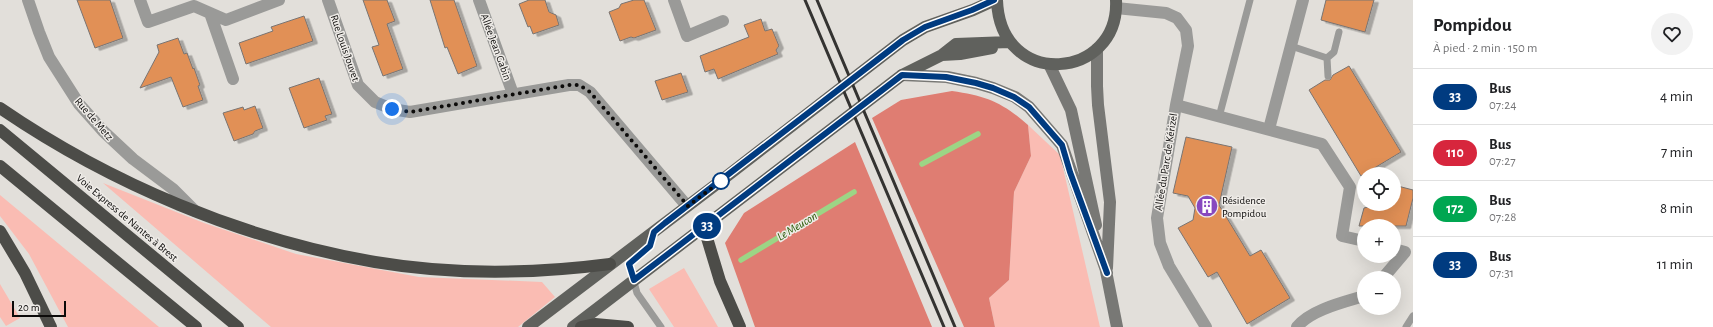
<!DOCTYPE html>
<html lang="fr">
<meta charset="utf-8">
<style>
:root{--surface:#fff;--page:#f2f2f2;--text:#202124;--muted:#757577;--line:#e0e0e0}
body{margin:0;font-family:"Alegreya Sans",sans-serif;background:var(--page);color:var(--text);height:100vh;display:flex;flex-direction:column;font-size:15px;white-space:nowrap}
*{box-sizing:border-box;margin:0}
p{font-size:13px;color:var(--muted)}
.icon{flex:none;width:22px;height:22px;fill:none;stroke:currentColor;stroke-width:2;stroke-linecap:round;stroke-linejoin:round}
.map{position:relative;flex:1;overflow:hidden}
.panel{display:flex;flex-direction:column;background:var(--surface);width:300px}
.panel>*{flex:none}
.badge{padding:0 8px;border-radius:13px;font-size:14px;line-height:26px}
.buttons{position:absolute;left:1357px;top:167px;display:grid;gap:8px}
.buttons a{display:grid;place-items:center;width:44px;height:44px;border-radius:50%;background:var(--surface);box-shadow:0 4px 16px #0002;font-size:20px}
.scale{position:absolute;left:12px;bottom:10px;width:54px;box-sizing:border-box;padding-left:4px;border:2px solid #0c0b0a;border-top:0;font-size:11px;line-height:14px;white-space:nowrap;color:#0c0b0a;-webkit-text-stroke:3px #efece8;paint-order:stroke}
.you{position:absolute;width:20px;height:20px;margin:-10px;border:3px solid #fff;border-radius:50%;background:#1a73e8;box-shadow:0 0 0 6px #1a73e833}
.map>.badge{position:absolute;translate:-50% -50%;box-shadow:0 0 0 2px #fff}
.round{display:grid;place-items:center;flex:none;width:42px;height:42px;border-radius:21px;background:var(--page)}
.headline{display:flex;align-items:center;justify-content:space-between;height:68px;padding:0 20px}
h1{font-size:19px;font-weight:700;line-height:30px}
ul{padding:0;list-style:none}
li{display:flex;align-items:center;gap:12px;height:56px;padding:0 20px;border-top:1px solid var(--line)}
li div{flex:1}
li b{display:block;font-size:15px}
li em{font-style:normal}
li .badge{min-width:44px;font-weight:700;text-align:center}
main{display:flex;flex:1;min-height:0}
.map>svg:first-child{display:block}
.green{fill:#fabcb3}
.forest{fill:#df7d72}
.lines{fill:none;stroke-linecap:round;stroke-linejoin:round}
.stream{stroke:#9cd585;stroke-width:5.5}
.building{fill:#e19056;stroke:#797472;filter:url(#shadow)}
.lane{stroke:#9a9a98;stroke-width:7}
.street{stroke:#9a9a98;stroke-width:12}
.secondary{stroke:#787875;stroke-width:12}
.primary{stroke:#60615d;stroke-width:12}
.highway{stroke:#4c4c48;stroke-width:12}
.rail{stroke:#343331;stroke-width:3}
.line-casing{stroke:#fff;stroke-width:9}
.line{stroke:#003b80;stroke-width:6}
.walk{stroke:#0c0b0a;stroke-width:4;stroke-dasharray:0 7.2}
.stop-dot{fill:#fff;stroke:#003b80;stroke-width:2}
.labels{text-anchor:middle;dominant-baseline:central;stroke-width:3;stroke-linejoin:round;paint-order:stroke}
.street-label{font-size:11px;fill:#0c0b0a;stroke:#efece8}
.poi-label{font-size:11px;fill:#0c0b0a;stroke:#efece8;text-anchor:start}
.water-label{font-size:12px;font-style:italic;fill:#255803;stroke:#efece8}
</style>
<main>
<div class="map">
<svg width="1413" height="327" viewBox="0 0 1413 327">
<defs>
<filter id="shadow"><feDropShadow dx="4.5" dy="2.5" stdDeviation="0" flood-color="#0004"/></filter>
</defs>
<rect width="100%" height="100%" fill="#e2dfda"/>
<!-- green -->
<path class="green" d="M1028,125l32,30 40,172h-105l-6,-29 20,-18 5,-88 17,-36z
M103,183l101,40 92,31 123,23 123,5 13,15 -37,30h-247z
M0,195l159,132h-91l-39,-73 -29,-38z
M684,268l34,59h-44l-25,-38z
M0,284l20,34 -14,8 -6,-9z"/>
<!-- forest -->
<path class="forest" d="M952,91c34,5 50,11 76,34l3,31 -17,36 -5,88 -20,18 6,29h-31l-92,-209 29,-18z
M855,142l77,185h-177l-30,-84 19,-30z"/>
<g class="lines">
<!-- stream -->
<path class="stream" d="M922,164l56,-30
M741,260l113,-68"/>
</g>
<!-- building -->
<path class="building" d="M77,0h33l13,38 -28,10z
M363,0h24l8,21 -8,3 16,45 -20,7 -11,-29 7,-2z
M430,0h24l23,66 -19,8 -11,-27 -2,1z
M529,0h16l4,12 7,3 3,10 -26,9 -3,-8 -2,1 -9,-23z
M634,0h10l12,30 -22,8 -3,-1 -11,4 -11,-29 10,-4 2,-4z
M1326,0h48l-9,32 -44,-12z
M304,16l9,25 -67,23 -7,-21 34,-12 -2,-4z
M761,19l4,12 7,-2 7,17 -3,4 2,4 -60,25 -4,-10 -9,3 -5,-16 49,-19 -5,-12z
M178,38l6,16 3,-1 6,16 1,-1 6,17 -2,1 5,14 -20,7 -12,-30 -31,11 19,-36 -2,-7z
M1349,66l52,86 -40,24 -52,-86 16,-10h5l3,-5z
M681,73l7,19 -26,8 -7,-19z
M319,78l13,36 -7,2 2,4 -23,8 -15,-40z
M255,106l8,22 -8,3 -2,3 -19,7 -11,-28 20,-6 1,3z
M1186,137l46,10 -13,58 31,51 11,-6 29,48 -43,26 -30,-52 -9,5 -30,-49 15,-8 2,-12 -7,-12 -15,-3z
M1394,185l19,5v8l-7,28h-47l5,-18 4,-1 1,-3h25z"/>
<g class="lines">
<!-- lane -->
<path class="lane" d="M1291,46l36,12 7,-6 5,-20
M1327,58l1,18
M1219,117l31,-117
M654,232l-4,14 -21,18 8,29 24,34
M1406,327l7,-11"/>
<!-- street -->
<path class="street" d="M28,0l11,32 10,25 30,47 24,27 30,28 40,30 22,22
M140,0l8,22 46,-16 32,14 53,-20
M328,0l30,85 17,17 17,7 18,3 159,-27h10l11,7 97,114
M479,0l34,94
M674,0l13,36 36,-15
M1116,8l50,5 11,5 9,12 2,16 -12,59 -19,113 3,25 9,23 37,61
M210,13l23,66
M1176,105l146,39 28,43 -8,49 22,5
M1269,129l34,-129
M1383,278l22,-26 -11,-3
M1297,327c13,-17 47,-25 67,-31"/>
<!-- secondary -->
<path class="secondary" d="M1097,49v37l1,19 12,97 -3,66
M1049,64l22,46 25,115
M902,75l45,2 29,6 17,5 22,9 14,10 33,38 45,128
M1105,266l12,61"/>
<!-- primary -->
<path class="primary" d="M997,0c3,91 123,80 119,0
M942,55l18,-1 32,-6
M528,327l190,-144 185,-143 22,-13 48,-17 22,-10
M573,327l329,-252 40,-20 14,-11 53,-2"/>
<!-- highway -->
<path class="highway" d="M0,108c111,76 242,131 375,154 77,13 158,12 235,2
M0,130l238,197
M0,166l196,161
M704,228l16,53 20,46
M0,231l25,42 26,54
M581,327l14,-3 33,3"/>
<!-- rail -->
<path class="rail" d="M805,0l139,327
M817,0l138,327"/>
</g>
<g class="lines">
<!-- line casing -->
<g class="line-casing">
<path id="line" d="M994,0l-22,10 -47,17 -22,13 -238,183 -11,9 -4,14 -21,18 5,16 268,-205 44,2 30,6 17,5 21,9 15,10 33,38 8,27 37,101"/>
</g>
<!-- line -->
<use href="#line" class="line"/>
<!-- walk -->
<path class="walk" d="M392,109l18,3 159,-27h10l11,7 98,114 33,-25"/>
</g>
<!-- icons -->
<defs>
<g id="building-disc" transform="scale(1.15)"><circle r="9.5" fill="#8749bf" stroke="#efece8"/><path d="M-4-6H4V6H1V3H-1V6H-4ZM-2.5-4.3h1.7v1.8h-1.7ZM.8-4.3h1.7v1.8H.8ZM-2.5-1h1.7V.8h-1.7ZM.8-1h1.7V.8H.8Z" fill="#fff"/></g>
</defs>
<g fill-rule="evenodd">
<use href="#building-disc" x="1207" y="206"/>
</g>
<!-- markers -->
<circle class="stop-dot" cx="721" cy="181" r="8"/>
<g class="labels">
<!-- street labels -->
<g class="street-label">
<text transform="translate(496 47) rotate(70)">Allée Jean Gabin</text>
<text transform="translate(345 48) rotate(71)">Rue Louis Jouvet</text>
<text transform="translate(94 119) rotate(49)">Rue de Metz</text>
<text transform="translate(1166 162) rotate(-81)">Allée du Parc de Kérizel</text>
<text transform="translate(127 218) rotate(40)">Voie Express de Nantes à Brest</text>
</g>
<!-- poi labels -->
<g class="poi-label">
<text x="1222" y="200">Résidence<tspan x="1222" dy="13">Pompidou</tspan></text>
</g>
<!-- water labels -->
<g class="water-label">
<text transform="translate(797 226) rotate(-31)">Le Meucon</text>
</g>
</g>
</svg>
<div class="buttons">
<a><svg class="icon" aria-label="locate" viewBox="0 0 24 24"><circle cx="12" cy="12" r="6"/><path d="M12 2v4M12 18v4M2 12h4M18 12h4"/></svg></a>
<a>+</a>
<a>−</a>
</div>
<div class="scale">20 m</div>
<div class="you" style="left:392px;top:109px"></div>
<b class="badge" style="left:707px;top:226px;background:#003b80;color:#fff">33</b>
</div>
<section class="panel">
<div class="headline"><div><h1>Pompidou</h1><p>À pied · 2 min · 150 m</p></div><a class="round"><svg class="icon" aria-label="heart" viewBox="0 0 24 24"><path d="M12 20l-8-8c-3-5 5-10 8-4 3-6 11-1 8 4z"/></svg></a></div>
<ul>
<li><span class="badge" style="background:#003b80;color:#fff">33</span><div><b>Bus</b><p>07:24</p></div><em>4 min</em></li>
<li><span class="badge" style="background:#d7263d;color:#fff">110</span><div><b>Bus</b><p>07:27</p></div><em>7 min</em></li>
<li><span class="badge" style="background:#00a651;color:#fff">172</span><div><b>Bus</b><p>07:28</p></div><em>8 min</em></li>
<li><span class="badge" style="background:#003b80;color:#fff">33</span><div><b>Bus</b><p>07:31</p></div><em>11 min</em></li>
</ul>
</section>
</main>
